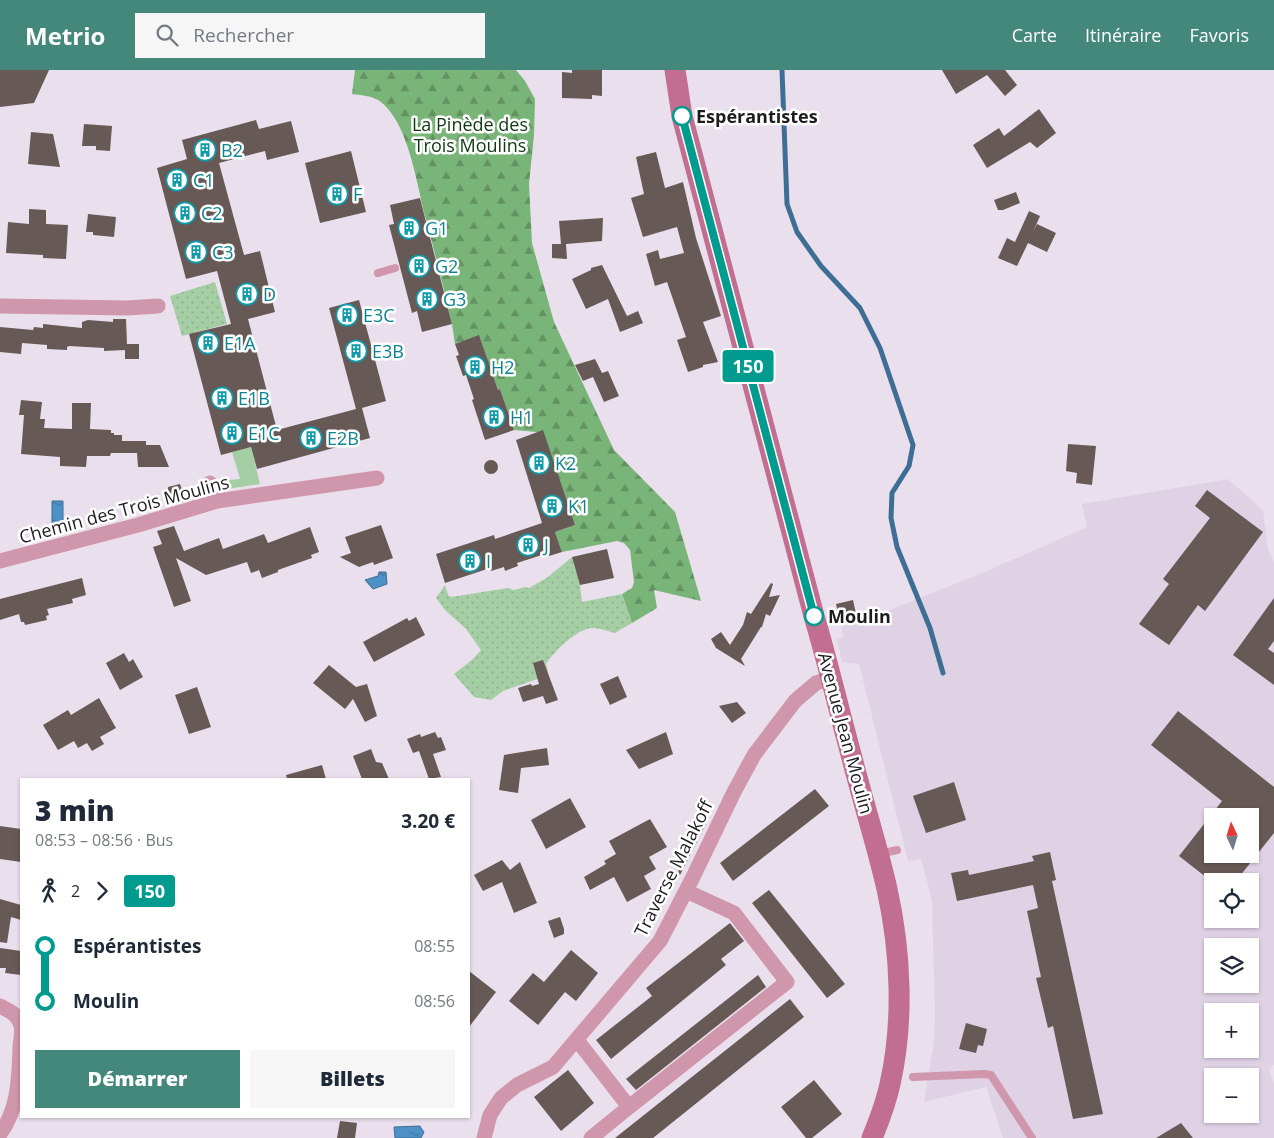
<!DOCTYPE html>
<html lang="fr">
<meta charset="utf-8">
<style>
:root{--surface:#fff;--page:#f6f6f7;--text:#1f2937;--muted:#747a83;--accent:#44887b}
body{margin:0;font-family:"Open Sans",sans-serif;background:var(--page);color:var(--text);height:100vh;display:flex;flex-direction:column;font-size:19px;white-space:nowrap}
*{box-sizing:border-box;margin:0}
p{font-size:16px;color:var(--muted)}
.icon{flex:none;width:28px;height:28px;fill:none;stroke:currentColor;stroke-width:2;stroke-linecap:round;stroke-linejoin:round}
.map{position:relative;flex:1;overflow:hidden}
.details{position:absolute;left:20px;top:708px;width:450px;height:340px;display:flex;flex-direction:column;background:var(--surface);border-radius:0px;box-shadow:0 1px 4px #0004}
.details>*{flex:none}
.badge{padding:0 10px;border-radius:4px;font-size:18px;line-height:32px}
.needle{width:32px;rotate:356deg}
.buttons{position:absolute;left:1204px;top:738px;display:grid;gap:10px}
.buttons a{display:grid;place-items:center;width:55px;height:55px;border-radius:0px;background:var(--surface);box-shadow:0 1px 4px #0004;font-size:25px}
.map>.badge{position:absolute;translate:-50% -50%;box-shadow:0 0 0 2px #fff}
.legs{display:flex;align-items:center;gap:8px;height:55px;padding:0 15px;font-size:16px}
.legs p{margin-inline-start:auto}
.head{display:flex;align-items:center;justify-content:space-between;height:85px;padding:0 15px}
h1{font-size:28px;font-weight:800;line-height:38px}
.primary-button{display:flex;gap:10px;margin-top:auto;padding:10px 15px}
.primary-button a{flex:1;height:58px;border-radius:0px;background:var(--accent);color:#fff;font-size:20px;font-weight:800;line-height:58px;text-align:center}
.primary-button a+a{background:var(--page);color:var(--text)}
ul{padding:0 15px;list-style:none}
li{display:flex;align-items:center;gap:18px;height:55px;font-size:19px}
li i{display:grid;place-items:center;width:8px;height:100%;margin:0 6px;background:currentColor}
li i::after{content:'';width:12px;height:12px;margin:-6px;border:4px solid;border-radius:50%;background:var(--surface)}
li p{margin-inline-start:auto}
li:first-child i{background:linear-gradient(#0000 50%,currentColor 0)}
li:last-child i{background:linear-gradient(currentColor 50%,#0000 0)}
header{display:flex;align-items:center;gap:30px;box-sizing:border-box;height:70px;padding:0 25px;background:var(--accent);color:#fff}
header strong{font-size:24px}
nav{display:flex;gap:28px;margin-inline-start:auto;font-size:18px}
.search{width:350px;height:45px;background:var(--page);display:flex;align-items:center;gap:12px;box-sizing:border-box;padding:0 18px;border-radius:0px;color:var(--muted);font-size:19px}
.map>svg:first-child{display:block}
.built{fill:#e0d2e5;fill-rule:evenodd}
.grass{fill:url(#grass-dots)}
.forest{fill:url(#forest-firs)}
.garden{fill:#a5cea4}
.water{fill:url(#water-ripples);stroke:#3f6e94}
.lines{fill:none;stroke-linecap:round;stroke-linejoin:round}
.stream{stroke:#3f6e94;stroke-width:5}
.building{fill:#675956;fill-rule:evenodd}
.lane{stroke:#d096ab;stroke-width:8}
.street{stroke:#d096ab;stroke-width:15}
.secondary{stroke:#c26e90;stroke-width:21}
.line-1-casing{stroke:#fff;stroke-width:11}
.line-1{stroke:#009b8f;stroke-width:8}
.stop-1-dot{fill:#fff;stroke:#009b8f;stroke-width:2.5}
.labels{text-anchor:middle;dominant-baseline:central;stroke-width:5;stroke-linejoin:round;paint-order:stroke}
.stop-label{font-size:18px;font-weight:bold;fill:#1e1b1f;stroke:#fff;text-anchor:start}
.park-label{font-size:18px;fill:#0e3810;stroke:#fff}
.culture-label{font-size:18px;fill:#0d838f;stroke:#fff;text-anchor:start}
.street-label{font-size:18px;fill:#1e1b1f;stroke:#fff}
</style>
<header>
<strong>Metrio</strong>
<div class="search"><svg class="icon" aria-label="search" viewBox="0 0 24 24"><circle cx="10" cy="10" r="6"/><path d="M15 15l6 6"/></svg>Rechercher</div>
<nav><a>Carte</a><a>Itinéraire</a><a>Favoris</a></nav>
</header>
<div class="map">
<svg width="1274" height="1068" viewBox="0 0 1274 1068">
<defs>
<pattern id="grass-dots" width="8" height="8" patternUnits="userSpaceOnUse" patternTransform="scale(1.25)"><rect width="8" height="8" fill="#a5cea4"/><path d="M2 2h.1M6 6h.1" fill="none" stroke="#8eb08d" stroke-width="1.8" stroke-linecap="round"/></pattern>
<pattern id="forest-firs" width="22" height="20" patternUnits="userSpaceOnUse" patternTransform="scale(1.25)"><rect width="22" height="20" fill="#79b478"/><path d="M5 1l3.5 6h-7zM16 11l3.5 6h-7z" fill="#639262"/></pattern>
<pattern id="water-ripples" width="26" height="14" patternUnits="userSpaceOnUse" patternTransform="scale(1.25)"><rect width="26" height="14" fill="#4d92c6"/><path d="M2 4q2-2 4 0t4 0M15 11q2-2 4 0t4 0" fill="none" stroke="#3f76a0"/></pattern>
</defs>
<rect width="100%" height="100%" fill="#eae0ed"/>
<!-- built -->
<path class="built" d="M1228,409l35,31 5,39 6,13v502l-5,6 5,14v54h-271l-17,-51 -62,15 10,-60 1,-28 -3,-113 -11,-42 -13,2 -49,-197 -17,-2 -5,-23 6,-2 -3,-16 45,-9 102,-41 100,-44 -5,-23zM1212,746h38v38h-38zM1212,811h38v38h-38zM1212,876h38v38h-38zM1212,941h38v38h-38zM1212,1006h38v38h-38z"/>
<!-- grass -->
<path class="grass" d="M215,212l12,42 -45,12 -12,-40z
M572,487l8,28 2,17 40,-8 10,29 -17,10c-7,-2 -16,-5 -23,-5 -16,1 -38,24 -46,36l2,7 -5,6 -40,14 -12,9 -17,-3 -20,-23 19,-15 8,-9 -15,-21 -21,-19 -9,-12 9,-13 3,10 3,2 57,-9 6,2 11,-3 4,1 19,-11z"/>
<!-- forest -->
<path class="forest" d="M355,0h161l9,11 10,18 -1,36 -5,49 3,59 22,79 60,128 61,62 26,89 -47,-11 3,18 -25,15 -10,-29 10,-6 2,-6 -4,-32 -6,-7 -7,-2 -55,11 -7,-20 20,-7 -38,-93 -23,-2 -14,-41 -2,1 -19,-54 -24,8 -3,-20c-8,-35 -17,-70 -26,-105 -9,-32 -17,-99 -48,-119 -7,-4 -17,-5 -26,-6z"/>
<!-- garden -->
<path class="garden" d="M251,377l9,37 -33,5 -9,-3 -1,-5 23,-2 -8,-27z"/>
<!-- water -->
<path class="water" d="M52,431h11v24h-11z
M379,502h7l1,12 -14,5 -8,-9 13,-4z
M420,1056l1,2 3,4 -3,6h-26l-1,-11z"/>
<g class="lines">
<!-- stream -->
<path class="stream" d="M782,0l5,134 10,28 24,34 39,42 20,40 33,97 -4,21 -17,27 -1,25 6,29 33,81 13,45"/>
</g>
<!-- building -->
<path class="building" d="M0,0h49l-15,33 -34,4z
M572,0h30v26l-10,-1v4l-30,-1v-26l10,1z
M942,0h63l12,15 -12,11 -18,-21 -31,19z
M1039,39l17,24 -19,15 -7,-6 -43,26 -14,-23 26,-17 5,8z
M256,50l3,9 32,-8 8,31 -32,8 -2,-9 -46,12 25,92 16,-4 15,61 -27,7 29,111 79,-21 -27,-101 30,-8 27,101 -24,7 8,30 -113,31 -6,-22 -30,8 -32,-121 42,-10 -14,-53 -31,8 -29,-111 30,-9 -5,-19z
M84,54l28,2 -2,25 -14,-1v-4h-14z
M31,62l22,2 7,33 -32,-3z
M351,81l15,61 -46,11 -15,-60z
M656,82l9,36 18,-6 13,56 25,78 -18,6 15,40 -15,3v2l-15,5 -11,-32 9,-3 -19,-55 -12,4 -9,-32 12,-4 2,9 24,-6 -7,-26 -34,10 -12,-39 13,-4 -8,-37z
M1016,122l4,11 -17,7h-5l-4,-10z
M420,128l32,126 -30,8 -5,-21 -5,2 -23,-88 5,-1 -4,-19z
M29,139l17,1v14l22,1 -2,34 -23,-1v-3l-37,-2 2,-31 21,2z
M1029,141l11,5 -7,16 4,-8 19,9 -9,19 -19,-9 -11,23 -19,-8 9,-20 8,4z
M88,144l28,3 -2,20 -21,-2v-3h-7z
M603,148l-1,23 -36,3 1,15 -15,-1v-14h9l-2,-23z
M602,195l25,51 11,-5 5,12 -23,9 -12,-33 -22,10 -14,-30 19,-9v-2z
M113,249h13l1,25h12v15h-14v-9l-21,1v-3l-35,-2 -2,1v3l-20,-1v-4l-25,-2 -1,11 -21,-2v-25l33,3 1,-3 9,1v-4l39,4v-6l6,-2 25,2z
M479,265l19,55 2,-1 14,41 -29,10 -13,-40 2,-1 -8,-24 -3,1 -7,-20 3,-1 -4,-11z
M595,289l7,14 6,-2 11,25 -15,6 -11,-25 -10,4 -8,-16z
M21,330l21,2 -2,17h5l-1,9 28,1v-26h19l-1,26 21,1v3h3v2h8v6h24v4h14l9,22h-31l-1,-14h-26l-1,3h-23l-1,11 -26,-1v-9l-39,-3 3,-39h-5z
M543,360l32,95 -20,7 7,20 -13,4 -1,-3 -31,10 1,3 -13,5 -1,-4 -13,4 -1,-3 -45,15 -9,-29 58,-19 1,4 47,-16 -26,-83z
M1068,374l28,2 -4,39 -16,-2 1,-10 -11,-2z
M484 397a7 7 0 1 1 14 0a7 7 0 1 1-14 0Z
M180,414l6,17 -19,5 1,-19z
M1207,420l56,42 -58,79 -7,-6 -29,40 -30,-21 30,-40 -6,-5 47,-61 -15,-12z
M381,455l12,33 -19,7 -1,-3 -14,5 -19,-10 11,-4 -6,-16z
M174,456l10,25 35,-13 4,11 41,-15 4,9 42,-16 9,25 -8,3 1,3 -34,12v2l-16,6 -3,-8 -8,3 -4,-11 -41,13 -30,-17 15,43 -17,6 -21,-60 9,-3 -5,-13z
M607,479l7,29 -34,7 -8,-28z
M82,508l4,17 -14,4 1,4 -26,6 2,6 -3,1 1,4 -22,5 -1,-3h-3l-2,-8 -19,6v-21z
M771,513l2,1 -4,13 11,-2 -10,21 -4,-2 -4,13h-1l-20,32 4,7 -29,-18 -5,-9 10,-7 9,13 13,-20 4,-13 4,2z
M1274,528v43l-6,8 6,4v32l-41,-30z
M853,530l4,18 -17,3 -4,-17z
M416,547l9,18 -51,27 -11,-20 44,-24 2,3z
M124,583l5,9 4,-3 10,18 -23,13 -14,-27z
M543,590l15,40 -12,4 -3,-8 -20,6 -5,-14 13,-4 1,2 7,-2 -6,-21z
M329,595l27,22 11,-3 10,32 -12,6 -12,-23 -8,10 -32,-26z
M618,606l9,21 -17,8 -10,-21z
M197,617l14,40 -22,7 -14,-39z
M99,628l17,30 -16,9 4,7 -12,7 -5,-8 -9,5 -4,-7 -16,9 -15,-25 25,-15 3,5z
M737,632l9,11 -14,10 -13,-17z
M1178,641l96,76v46l-38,48h-25l-32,-25 43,-55 -71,-56zM1212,746h38v38h-38z
M435,662l3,6 3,-1 5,13 -13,4 8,23 -12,2 -10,-28 -6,2 -6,-14 13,-5 1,3z
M666,662l7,22 -34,15 -13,-19z
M547,678l2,17 -28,3 -3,25 -19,-3 5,-35z
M371,679l5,13 6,1 7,16h-27l-9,-23z
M322,695l4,14h-39l-1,-4z
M954,712l12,38 -40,13 -13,-37z
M815,719l14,17 -96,75 -13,-18z
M570,728l16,29 -40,22 -15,-29z
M694,747l12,7 -26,51h-2l5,-35z
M650,749l17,28 -18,10 7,12 -12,7 7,13 -24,13 -13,-25 -24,13 -6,-13 22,-13 -2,-3 12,-7 -7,-13z
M0,756l21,3v33l-21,-3z
M1050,782l6,28 -4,1 51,233 -30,5 -20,-93 -5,2 -12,-50 5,-1 -14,-66 11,-3 -5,-23 -76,16 -6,-28 17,-3 1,5 65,-14 -2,-5z
M502,790l8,10 10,-8 17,41 -23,10 -12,-31 -19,9 -9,-16z
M769,820l76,94 -18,14 -75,-95z
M0,829l21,6v15l-10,-3 -4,26 -7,-1z
M560,847l4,12v5l-10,4 -6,-17z
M730,853l14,18 -23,18 5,6 -115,94 -15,-19 56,-44 -6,-8z
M0,878l21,3v24l-16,-2 1,-5h-6z
M571,880l27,23 -22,28 -11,-9 -27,33 -29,-24 24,-28 11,9z
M469,901l27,21 -27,35z
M758,905l8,12 -130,103 -10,-11z
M790,929l14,18 -151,121h-38z
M966,953l21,6 -4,17 -5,-1 -2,8 -17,-4z
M568,1000l26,33 -33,28 -27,-34z
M814,1010l28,34 -30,24h-6l-25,-31z
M340,1051l17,2 -2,15h-18z
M1181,1053l12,15h-37z"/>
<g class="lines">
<!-- lane -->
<path class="lane" d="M378,203l17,-5
M879,784l18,-4
M913,1007l71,-3 7,1 41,63"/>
<!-- street -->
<path class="street" d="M0,236l127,2 31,-2
M210,413l7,18
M0,491l138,-36 79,-24 160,-23
M0,936c8,4 17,8 20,17 3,6 1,16 0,23 -1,30 -1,62 -20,88
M577,970l52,67 158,-125 -53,-69 -48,-22
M484,1068l6,-23 11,-17 16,-13 36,-18 107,-126 33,-64 41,-85 20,-37 41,-54 21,-18 16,-5
M591,1068l38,-31"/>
<!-- secondary -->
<path class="secondary" d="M675,0l7,46 132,500c14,47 25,95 38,142 11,44 25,87 35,131 14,63 17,133 3,195 -4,19 -11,37 -18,54"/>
</g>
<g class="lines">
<!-- line-1 casing -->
<g class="line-1-casing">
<path id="line-1" d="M682,46l132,500"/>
</g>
<!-- line-1 -->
<use href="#line-1" class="line-1"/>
</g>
<!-- icons -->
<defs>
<g id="building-ring" transform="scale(1.125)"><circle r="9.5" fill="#fff" stroke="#0f9aa8" stroke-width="1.5"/><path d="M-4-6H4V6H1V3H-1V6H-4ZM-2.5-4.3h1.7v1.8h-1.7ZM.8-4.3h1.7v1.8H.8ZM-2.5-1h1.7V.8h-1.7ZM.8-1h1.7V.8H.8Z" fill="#0f9aa8"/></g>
</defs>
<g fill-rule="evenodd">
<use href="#building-ring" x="205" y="80"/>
<use href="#building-ring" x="177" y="110"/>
<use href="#building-ring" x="337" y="124"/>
<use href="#building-ring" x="185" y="143"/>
<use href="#building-ring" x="409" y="158"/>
<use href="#building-ring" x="196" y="182"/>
<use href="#building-ring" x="419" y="196"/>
<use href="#building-ring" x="247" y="224"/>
<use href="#building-ring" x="427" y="229"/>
<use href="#building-ring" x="347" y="245"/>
<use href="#building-ring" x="208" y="273"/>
<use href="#building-ring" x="356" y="281"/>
<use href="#building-ring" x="475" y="297"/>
<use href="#building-ring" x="222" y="328"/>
<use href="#building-ring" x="494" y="347"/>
<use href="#building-ring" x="232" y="363"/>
<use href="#building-ring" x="311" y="368"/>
<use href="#building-ring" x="539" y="393"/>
<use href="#building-ring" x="552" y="436"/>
<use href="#building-ring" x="528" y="475"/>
<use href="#building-ring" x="470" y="491"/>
</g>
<!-- markers -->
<g class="stop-1-dot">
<circle cx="682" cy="46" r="9"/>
<circle cx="814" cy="546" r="9"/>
</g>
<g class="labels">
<!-- stop labels -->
<g class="stop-label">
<text x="696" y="46">Espérantistes</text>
<text x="828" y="546">Moulin</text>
</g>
<!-- park labels -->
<g class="park-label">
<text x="470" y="54">La Pinède des<tspan x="470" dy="21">Trois Moulins</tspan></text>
</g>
<!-- culture labels -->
<g class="culture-label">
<text x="221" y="80">B2</text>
<text x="193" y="110">C1</text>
<text x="353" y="124">F</text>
<text x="201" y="143">C2</text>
<text x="425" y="158">G1</text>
<text x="212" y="182">C3</text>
<text x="435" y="196">G2</text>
<text x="263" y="224">D</text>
<text x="443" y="229">G3</text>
<text x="363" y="245">E3C</text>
<text x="224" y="273">E1A</text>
<text x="372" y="281">E3B</text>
<text x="491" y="297">H2</text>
<text x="238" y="328">E1B</text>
<text x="510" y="347">H1</text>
<text x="248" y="363">E1C</text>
<text x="327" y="368">E2B</text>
<text x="555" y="393">K2</text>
<text x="568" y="436">K1</text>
<text x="544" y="475">J</text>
<text x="486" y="491">I</text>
</g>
<!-- street labels -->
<g class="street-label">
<text transform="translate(124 439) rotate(-15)">Chemin des Trois Moulins</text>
<text transform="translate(846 663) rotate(75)">Avenue Jean Moulin</text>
<text transform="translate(673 798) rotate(-63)">Traverse Malakoff</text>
</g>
</g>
</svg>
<div class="buttons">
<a><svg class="needle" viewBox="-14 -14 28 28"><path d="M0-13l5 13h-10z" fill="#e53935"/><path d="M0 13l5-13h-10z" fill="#747a83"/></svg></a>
<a><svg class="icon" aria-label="locate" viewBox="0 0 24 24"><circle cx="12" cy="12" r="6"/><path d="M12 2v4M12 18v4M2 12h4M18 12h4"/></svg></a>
<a><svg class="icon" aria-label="layers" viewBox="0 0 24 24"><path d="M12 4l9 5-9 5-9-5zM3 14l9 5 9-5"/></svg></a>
<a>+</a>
<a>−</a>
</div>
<b class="badge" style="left:748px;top:296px;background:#009b8f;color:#fff">150</b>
<section class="details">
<div class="head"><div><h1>3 min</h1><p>08:53 – 08:56 · Bus</p></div><b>3.20 €</b></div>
<div class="legs"><svg class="icon" aria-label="walk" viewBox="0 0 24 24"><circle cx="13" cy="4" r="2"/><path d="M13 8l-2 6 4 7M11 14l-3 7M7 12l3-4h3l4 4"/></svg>2<svg class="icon" aria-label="forward" viewBox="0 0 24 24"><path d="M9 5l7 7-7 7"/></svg><b class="badge" style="background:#009b8f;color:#fff">150</b></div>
<ul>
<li><i style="color:#009b8f"></i><b>Espérantistes</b><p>08:55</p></li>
<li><i style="color:#009b8f"></i><b>Moulin</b><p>08:56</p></li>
</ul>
<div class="primary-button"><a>Démarrer</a><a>Billets</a></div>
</section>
</div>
